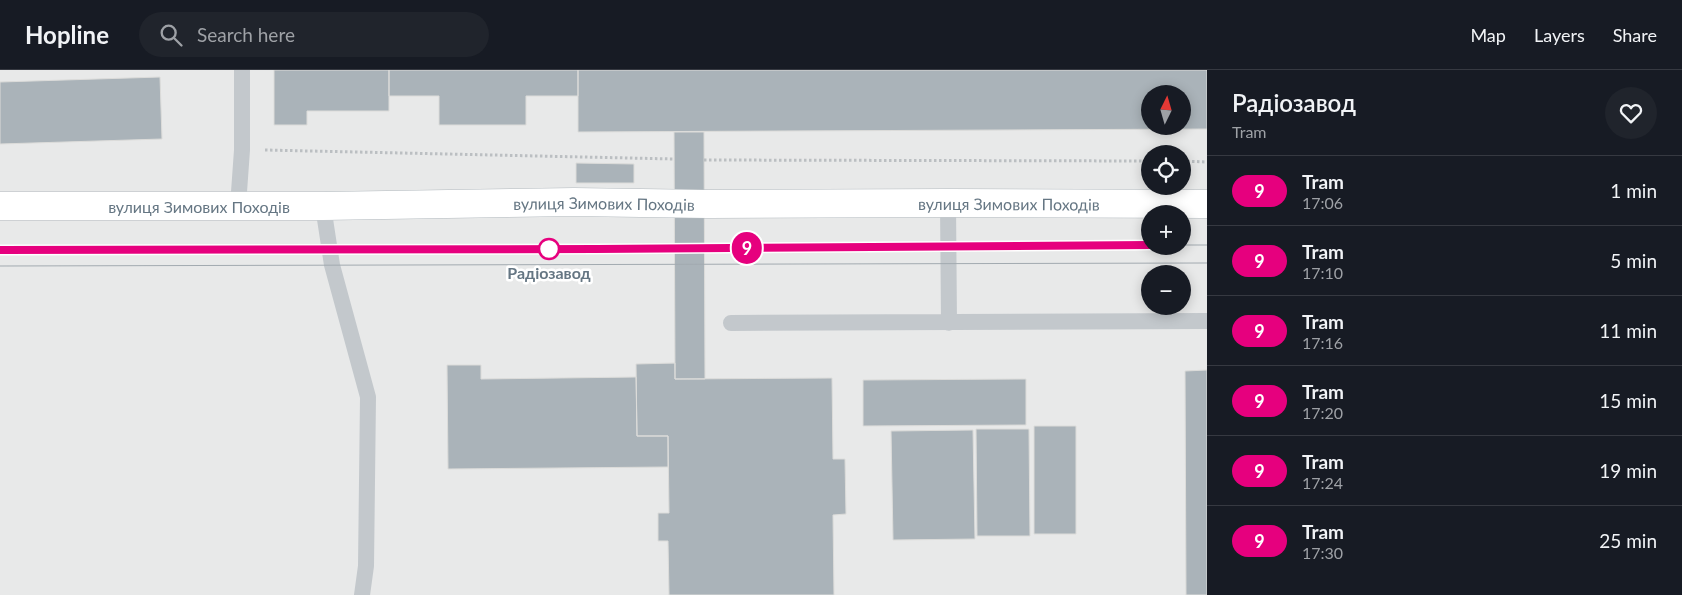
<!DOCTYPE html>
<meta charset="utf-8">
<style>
:root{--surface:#171b24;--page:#20242c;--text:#f1f3f6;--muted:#9ea1a6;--line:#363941}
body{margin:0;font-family:Lato,sans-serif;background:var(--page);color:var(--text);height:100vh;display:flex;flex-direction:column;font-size:19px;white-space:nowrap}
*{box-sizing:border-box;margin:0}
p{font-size:16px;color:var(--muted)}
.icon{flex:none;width:28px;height:28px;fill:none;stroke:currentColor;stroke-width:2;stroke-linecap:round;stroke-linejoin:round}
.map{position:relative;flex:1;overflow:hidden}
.drawer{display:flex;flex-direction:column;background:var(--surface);width:475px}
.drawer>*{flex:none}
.badge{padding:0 10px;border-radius:16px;font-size:18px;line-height:32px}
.needle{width:32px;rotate:5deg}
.buttons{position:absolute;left:1141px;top:15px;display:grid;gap:10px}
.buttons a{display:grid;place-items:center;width:50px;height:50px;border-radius:50%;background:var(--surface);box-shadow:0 2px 12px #0003;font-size:25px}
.map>.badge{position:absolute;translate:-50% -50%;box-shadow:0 0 0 2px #fff}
.round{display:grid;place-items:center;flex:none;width:52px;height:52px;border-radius:26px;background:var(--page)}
.summary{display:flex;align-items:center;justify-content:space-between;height:85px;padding:0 25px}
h1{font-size:24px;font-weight:600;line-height:38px}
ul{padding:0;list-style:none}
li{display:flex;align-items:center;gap:15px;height:70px;padding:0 25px;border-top:1px solid var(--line)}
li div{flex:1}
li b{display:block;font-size:19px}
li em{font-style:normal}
li .badge{min-width:55px;font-weight:700;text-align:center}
header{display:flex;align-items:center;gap:30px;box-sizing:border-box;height:70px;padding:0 25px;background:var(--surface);border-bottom:1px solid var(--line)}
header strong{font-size:24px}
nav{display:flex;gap:28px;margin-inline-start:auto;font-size:18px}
.search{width:350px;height:45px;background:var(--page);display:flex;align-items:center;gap:12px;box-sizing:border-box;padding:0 18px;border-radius:28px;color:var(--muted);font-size:19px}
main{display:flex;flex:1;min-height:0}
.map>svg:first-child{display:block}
.built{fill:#e8e9e9;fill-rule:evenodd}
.building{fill:#aab3b9;stroke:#dcdcda;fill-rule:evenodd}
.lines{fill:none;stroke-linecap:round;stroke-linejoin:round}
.secondary-casing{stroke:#b3babf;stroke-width:29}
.path{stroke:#bbbfc2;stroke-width:3;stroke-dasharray:2.5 2.5;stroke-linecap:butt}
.lane{stroke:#c3c8cc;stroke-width:16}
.secondary{stroke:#fff;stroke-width:28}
.tram{stroke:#a2aab0;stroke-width:1}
.line-casing{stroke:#fff;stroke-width:11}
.line{stroke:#e6007e;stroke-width:8}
.stop-dot{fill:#fff;stroke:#e6007e;stroke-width:2.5}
.labels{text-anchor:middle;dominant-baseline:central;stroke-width:5;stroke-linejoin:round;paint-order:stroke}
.street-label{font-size:16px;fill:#657683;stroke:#fff}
.stop-label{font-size:16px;font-weight:bold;fill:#657683;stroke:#fff}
</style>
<header>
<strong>Hopline</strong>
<div class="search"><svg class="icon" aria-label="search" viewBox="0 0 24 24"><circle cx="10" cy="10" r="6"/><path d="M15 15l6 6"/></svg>Search here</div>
<nav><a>Map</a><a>Layers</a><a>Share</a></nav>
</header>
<main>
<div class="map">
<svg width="1207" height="525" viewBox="0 0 1207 525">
<rect width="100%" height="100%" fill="#fafaf8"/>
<!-- built -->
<path class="built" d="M0,0h1207v525h-1207zM1150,24h32v32h-32zM1150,84h32v32h-32zM1150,144h32v32h-32zM1150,204h32v32h-32z"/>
<!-- building -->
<path class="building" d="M274,0h115v41h-82v14h-33z
M389,0h189v26h-52v29h-87v-29h-50z
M578,0h629v59l-629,3zM1150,24h32v32h-32z
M160,7l2,62 -162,5v-62z
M674,62h30l1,247h-30z
M576,93l58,1v19h-58z
M675,293v16l157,-1 1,81h12l1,55 -13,1 1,80h-165l-1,-54h-10v-28h11l-1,-77h-31l-1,-72z
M447,295h34v14l155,-2 1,59h31v31l-220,2z
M1207,300v225h-21l-1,-224z
M1026,309v46l-163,1v-46z
M1034,356h42v108h-42z
M976,359h53l1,107h-53z
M973,360l2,109 -82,1 -2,-109z"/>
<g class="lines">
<!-- secondary casing -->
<g class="secondary-casing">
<g id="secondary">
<path id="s1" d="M0,136h323l251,-4 134,2 240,-1 259,1"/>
</g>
</g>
<!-- path -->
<path class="path" d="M265,80l409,9
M704,90l446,1
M1182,91l25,1"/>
<!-- lane -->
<path class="lane" d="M948,133l1,120
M238,136l4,-56v-80
M323,136l9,59 36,132 -2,169 -4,29
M731,253l476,-2"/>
<!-- secondary -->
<use href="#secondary" class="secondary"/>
<!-- tram -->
<path class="tram" d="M1182,175h25
M0,179h596l554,-4
M0,196l1207,-3"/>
</g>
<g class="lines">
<!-- line casing -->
<g class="line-casing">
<path id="line" d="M0,180l596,-1 554,-4"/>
</g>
<!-- line -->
<use href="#line" class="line"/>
</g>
<!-- markers -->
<circle class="stop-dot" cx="549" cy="179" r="10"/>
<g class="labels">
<!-- street labels -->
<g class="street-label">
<text stroke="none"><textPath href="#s1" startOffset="1009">вулиця Зимових Походів</textPath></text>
<text stroke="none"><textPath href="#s1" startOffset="604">вулиця Зимових Походів</textPath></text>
<text stroke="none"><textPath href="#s1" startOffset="199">вулиця Зимових Походів</textPath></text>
</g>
<!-- stop labels -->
<g class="stop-label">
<text x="549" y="202">Радіозавод</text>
</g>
</g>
</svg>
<div class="buttons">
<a><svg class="needle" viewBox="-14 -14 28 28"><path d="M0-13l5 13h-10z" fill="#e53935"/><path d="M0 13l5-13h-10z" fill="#9ea1a6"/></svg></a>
<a><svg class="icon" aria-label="locate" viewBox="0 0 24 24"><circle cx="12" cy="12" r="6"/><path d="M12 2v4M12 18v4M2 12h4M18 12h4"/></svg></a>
<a>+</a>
<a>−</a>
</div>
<b class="badge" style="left:747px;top:178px;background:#e6007e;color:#fff">9</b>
</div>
<section class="drawer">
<div class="summary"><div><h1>Радіозавод</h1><p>Tram</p></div><a class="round"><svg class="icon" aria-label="heart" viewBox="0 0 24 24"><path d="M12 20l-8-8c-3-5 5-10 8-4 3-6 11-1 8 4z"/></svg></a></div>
<ul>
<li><span class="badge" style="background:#e6007e;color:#fff">9</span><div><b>Tram</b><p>17:06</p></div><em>1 min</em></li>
<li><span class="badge" style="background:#e6007e;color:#fff">9</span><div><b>Tram</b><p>17:10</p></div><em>5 min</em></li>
<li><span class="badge" style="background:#e6007e;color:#fff">9</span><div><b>Tram</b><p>17:16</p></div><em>11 min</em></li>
<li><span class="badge" style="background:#e6007e;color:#fff">9</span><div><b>Tram</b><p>17:20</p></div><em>15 min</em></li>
<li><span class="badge" style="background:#e6007e;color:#fff">9</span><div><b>Tram</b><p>17:24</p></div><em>19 min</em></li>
<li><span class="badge" style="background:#e6007e;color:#fff">9</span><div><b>Tram</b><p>17:30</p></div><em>25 min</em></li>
</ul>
</section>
</main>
